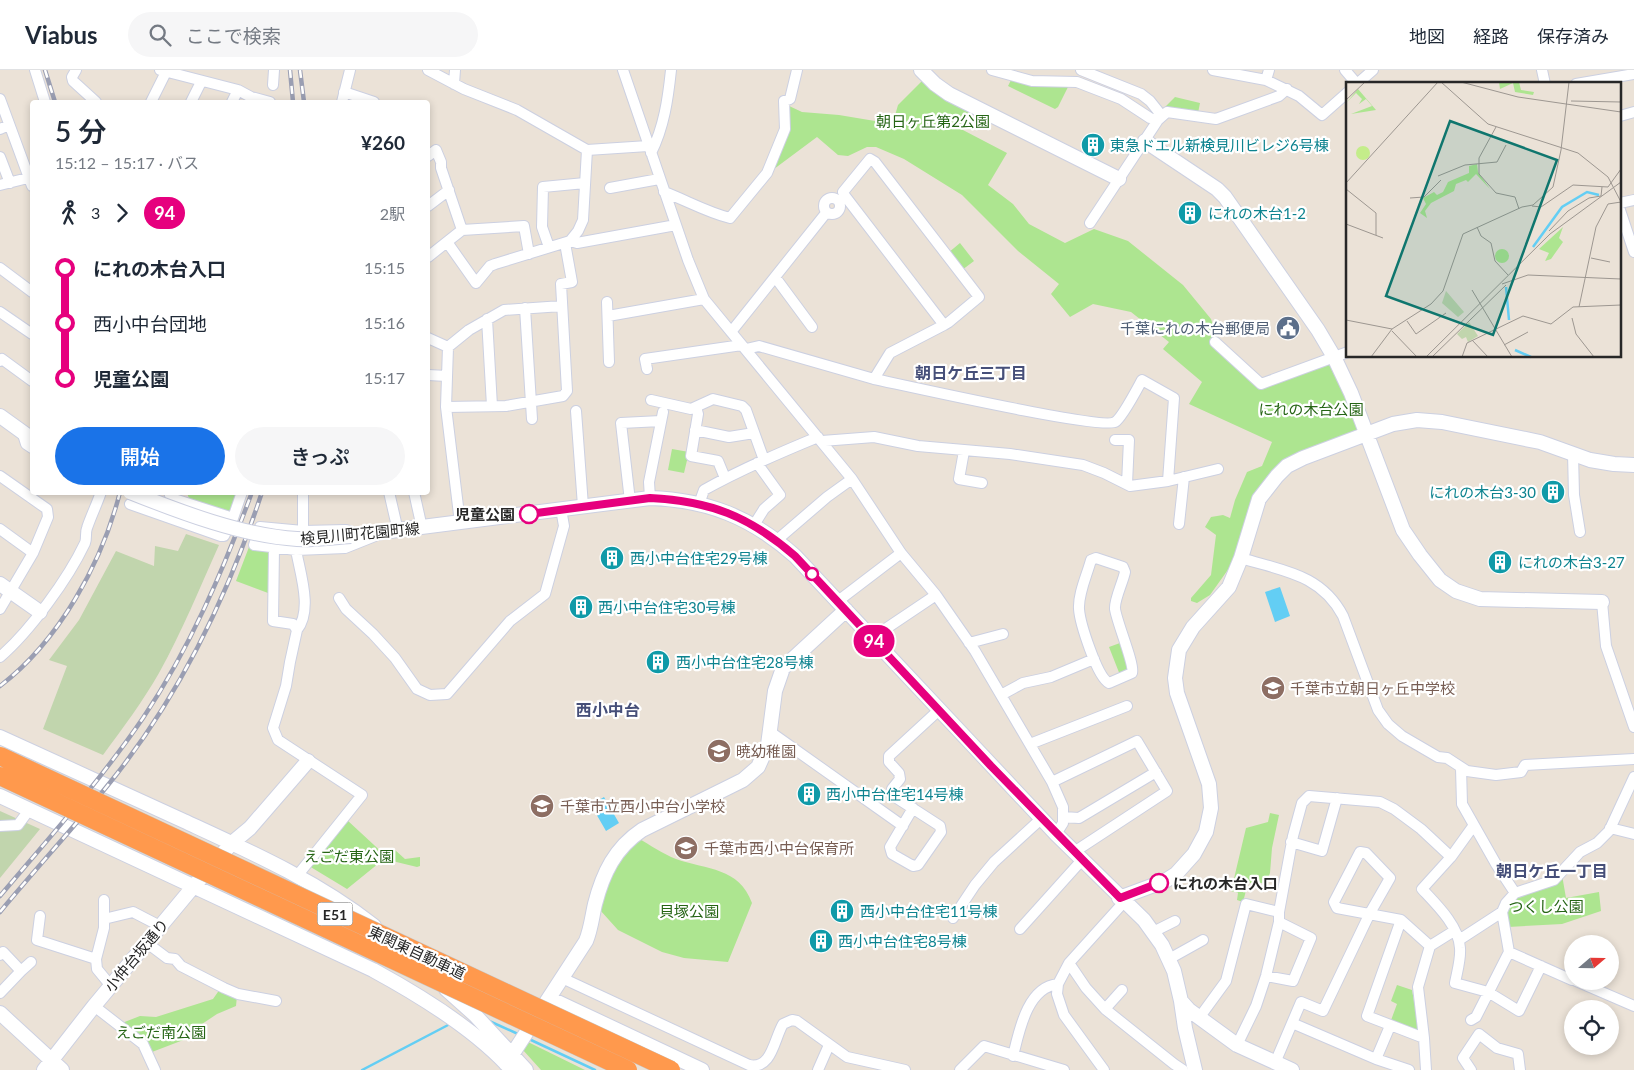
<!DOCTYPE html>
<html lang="ja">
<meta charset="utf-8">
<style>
:root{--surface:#fff;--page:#f6f6f7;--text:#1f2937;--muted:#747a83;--line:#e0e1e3;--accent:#1a73e8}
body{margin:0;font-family:Lato,"Noto Sans JP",sans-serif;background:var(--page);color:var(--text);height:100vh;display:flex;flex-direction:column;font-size:19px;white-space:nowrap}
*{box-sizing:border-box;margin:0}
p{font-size:16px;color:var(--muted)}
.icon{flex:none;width:28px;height:28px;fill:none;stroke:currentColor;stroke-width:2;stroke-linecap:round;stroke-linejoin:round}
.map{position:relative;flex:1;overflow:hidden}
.panel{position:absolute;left:30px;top:30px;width:400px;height:395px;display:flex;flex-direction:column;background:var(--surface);border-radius:5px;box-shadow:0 2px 8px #0003}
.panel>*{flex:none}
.badge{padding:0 10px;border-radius:16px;font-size:18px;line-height:32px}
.needle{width:32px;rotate:70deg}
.fabs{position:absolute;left:1564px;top:865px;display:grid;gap:10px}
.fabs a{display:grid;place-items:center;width:55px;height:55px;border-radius:50%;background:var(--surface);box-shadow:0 2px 8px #0003;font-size:25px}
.map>.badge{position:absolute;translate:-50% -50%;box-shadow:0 0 0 2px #fff}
.legs{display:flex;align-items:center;gap:8px;height:55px;padding:0 25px;font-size:16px}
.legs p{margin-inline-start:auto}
.summary{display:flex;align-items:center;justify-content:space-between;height:85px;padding:0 25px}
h1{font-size:28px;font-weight:600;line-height:38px}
.button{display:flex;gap:10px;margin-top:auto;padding:10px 25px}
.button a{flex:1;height:58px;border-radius:30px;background:var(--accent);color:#fff;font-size:20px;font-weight:600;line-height:58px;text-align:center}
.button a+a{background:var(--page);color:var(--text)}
ul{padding:0 25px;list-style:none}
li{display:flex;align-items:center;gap:18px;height:55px;font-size:19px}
li i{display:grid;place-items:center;width:8px;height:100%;margin:0 6px;background:currentColor}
li i::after{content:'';width:12px;height:12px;margin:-6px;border:4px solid;border-radius:50%;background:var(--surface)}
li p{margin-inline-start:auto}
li:first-child i{background:linear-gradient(#0000 50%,currentColor 0)}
li:last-child i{background:linear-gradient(currentColor 50%,#0000 0)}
header{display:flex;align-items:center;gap:30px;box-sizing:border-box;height:70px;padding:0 25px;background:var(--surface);border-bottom:1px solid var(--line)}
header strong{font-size:24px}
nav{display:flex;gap:28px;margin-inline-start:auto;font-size:18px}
.search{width:350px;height:45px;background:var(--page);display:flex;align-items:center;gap:12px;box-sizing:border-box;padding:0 18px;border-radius:28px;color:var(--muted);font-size:19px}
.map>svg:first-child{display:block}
.green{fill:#ade590}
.cemetery{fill:#c1d5ad}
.water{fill:#63cef4}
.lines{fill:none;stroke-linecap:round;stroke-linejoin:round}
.stream{stroke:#63cef4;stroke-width:2.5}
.street-casing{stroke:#ccd0e1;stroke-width:12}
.secondary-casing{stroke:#ccd0e1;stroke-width:16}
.street{stroke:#fff;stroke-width:10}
.secondary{stroke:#fff;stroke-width:14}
.rail-casing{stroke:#9a9eb2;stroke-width:4.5}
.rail{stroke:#fff;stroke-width:2.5;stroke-dasharray:8;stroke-linecap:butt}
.secondary-bridge-casing{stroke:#ccd0e1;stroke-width:16;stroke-linecap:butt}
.highway-bridge-casing{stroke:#c7c7c7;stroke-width:19;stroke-linecap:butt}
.secondary-bridge{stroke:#fff;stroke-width:14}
.highway-bridge{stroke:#ff994d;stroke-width:18}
.line-1-casing{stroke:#fff;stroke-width:11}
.line-1{stroke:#e6007e;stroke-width:8}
.stop-1-dot{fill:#fff;stroke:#e6007e;stroke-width:2.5}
.labels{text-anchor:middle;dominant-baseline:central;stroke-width:4.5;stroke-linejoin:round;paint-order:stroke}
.shield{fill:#fff;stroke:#686868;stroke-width:1}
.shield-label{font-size:14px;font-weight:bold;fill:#272727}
.park-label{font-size:15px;fill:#266515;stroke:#fff}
.culture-label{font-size:15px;fill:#0d838f;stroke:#fff;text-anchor:start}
.service-label{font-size:15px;fill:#4e5e75;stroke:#fff;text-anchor:end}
.stop-label{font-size:15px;font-weight:bold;fill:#272727;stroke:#fff;text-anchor:end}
.street-label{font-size:15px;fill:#272727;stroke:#fff}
.education-label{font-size:15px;fill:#785e54;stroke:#fff;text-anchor:start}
.neighbourhood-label{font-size:16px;font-weight:bold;fill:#464f79;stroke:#fff}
.inset-river{fill:none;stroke:#63cef4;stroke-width:2.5}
.inset-road{fill:none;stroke:#9d9791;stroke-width:1}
.view{fill:#0f766e;fill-opacity:0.15;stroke:#0f766e;stroke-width:2.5}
.inset-edge{fill:none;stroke:#272727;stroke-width:2.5}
</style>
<header>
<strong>Viabus</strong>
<div class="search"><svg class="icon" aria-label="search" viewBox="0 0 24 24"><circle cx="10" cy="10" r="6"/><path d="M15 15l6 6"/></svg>ここで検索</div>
<nav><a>地図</a><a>経路</a><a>保存済み</a></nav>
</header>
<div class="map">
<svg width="1634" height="1000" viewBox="0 0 1634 1000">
<rect width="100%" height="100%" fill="#ebe2d7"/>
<!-- green -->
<path class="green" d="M923,10l46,31 -8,18 46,24 -19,32 25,19 16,20 36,19 29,-14 34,12 55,44 28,34 5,15 -1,8 46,46 65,-24 9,1 24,61 -2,6 -83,40 -42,92 -22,31 -13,8 -6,-2v-3l20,-23 5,-40 -11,-8 6,-10 12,-2 7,3 5,-18 12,-28 15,-6 10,-24 -83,-38 13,-22 -39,-33 6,-7 -38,-30 -38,-8 -23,13 -19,-23 8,-10 -41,-33 -56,-56 -58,-36 -28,-12h-9l-19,9 -10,-1 -21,-18 -47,35 17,-67 15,7 37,3 42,7 13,-3 4,-14z
M1011,10l58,5 -11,22 -3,2 -47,-23z
M1175,27l25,6 -2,10 -34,-5z
M960,173l14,18 -12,9 -14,-17z
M672,379l17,3 -5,21 -16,-3z
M187,423h50l-7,18 -6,2 -34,-12z
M249,477l17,3 3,3 -1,40 -32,-12z
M1120,573l10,25 -10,7 -11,-28z
M1270,743l9,2 -7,33 -2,25 -4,10h-18l-5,19 -6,-2 1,-7 -7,-2 15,-63 22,-6z
M347,750l40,37 8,-7 10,9 15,-2v9l-3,1 -33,-8 -37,30 -38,-23z
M638,768c12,7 25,16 38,21 31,11 63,8 76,44l-24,59 -44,-4 -22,-6 -44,-22 -18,-20 2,-12 14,-35z
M1562,805l4,23 33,-6 2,19 -39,13 -54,3 -3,-16 10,-15z
M1397,915l15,5 7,39 -2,3 -27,-9 7,-19 -6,-3z
M220,919l17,7 -1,10 -19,8 -15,10 -16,15 -34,13 -30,-29 18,-7 16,1 57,-18z
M528,972l57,28h-44l-18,-20z"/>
<!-- cemetery -->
<path class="cemetery" d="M186,464l33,11c-19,42 -37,87 -60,128 -16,28 -36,55 -56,82l-60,-26 24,-63 -18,-6 30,-40 37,-69 38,15 1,-20 23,5z
M0,741l40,18 -40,49z"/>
<!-- water -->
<path class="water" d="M1280,517l10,29 -15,6 -10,-30z
M604,727l15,26 -13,8 -15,-26z"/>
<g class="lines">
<!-- stream -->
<path class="stream" d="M487,950l31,14
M531,970l64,30
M362,1000l88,-46"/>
<!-- street casing -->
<g class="street-casing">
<path id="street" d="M35,0l10,32
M76,0l-4,7 1,4 23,21
M160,0l78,20 13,7 19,5
M428,0l36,19 53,21 70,40 61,-4
M623,0l65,190 16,39 148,180 49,74 35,42 39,56 77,131 11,25v16l-7,11
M992,0l40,11 45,1 44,17 29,19 8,2
M1081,0l60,24 9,7 12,15
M1213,0l53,10 33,16 23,19 26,-23
M1345,0l12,14
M1542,0l3,14
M1266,10l3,-10
M454,14l1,-14
M1357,14l16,-14
M1576,14l58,-10
M273,15l1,-15
M344,22l30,10
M0,29l32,87
M151,32l15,-30
M191,32l10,-20
M232,32l6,-12
M342,32l8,-32
M1620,46l14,-4
M0,59l9,-4
M651,83c13,-26 17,-54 20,-83
M428,86l8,-6 5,12v6l21,62
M0,87l10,26
M0,115l32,-8
M610,118l49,-9
M664,122c22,8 42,20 66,26l37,-45 18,-44 -1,-28 6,-2 7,-29
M824 136a8 8 0 1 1 16 0a8 8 0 1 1-16 0Z
M1620,133l14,-3
M428,136l21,-16
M1620,140l14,42
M1090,153l68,-103 9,-8 49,7 63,-23 8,-7
M570,171l7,2 99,-18
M447,172l29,41 14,-17 5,-2 75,-23 8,-10 5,-11 4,-70
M549,177l-7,-20 1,-40 42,-4
M428,187l34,-27 62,-4 5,28
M0,198l32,24
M775,207l37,50
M607,232l2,60
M525,238l7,111
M0,242l32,22
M608,246l96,-17
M487,249l5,87
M944,255l-99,-129 -2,-4 27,-33 5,3 104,135 -30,25 -5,3 -54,28 -16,26c29,6 228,51 241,43 7,-4 22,-33 27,-42l32,18 -6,83
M731,262l95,-119
M428,268l20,9
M1215,272l46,42 87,-32
M746,279l13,-3 115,33
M0,291l2,-2 30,22
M647,299l-2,-10 97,-14
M428,305l19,1
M651,330l40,9 22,-10 29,7 4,4 18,50
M446,337l60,-1 57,-10 4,-5 -6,-107 11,-2 -7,-39
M696,337l2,7 -7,42 27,5 7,17
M576,341l7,95
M695,360l34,7 25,-4
M22,361l4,13 6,4
M1115,370h14l-2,44
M822,371l52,-4 44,9 92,8 73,11 21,8 26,13 38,-5 50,-12
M964,381l-5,28 23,4
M1573,383l1,42 6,37
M0,406l47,33 1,8 -15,36 -33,56
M169,422l2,6 62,20 9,-26
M303,422v39
M389,422l9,39
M414,422l8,36
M650,428l-1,-16 14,-70
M630,431l-9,-78 40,-2
M130,434l91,32h3l9,-18
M699,434l5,-14c37,-21 75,-37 114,-53
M460,453l-14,-116 2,-60 21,-17 35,-20 58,-4
M1179,454l5,-47
M754,455l10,-16 16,-14 -23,-32
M0,459l33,24
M352,462l-6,-2 -43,1 -43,-4 -6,18 42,5 49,-2 30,-12
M777,470l50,-43 25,-18
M274,478l-1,73 20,3 4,6 -7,32 -4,24 -13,42 5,12 84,55 -65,81
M296,480c4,23 17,60 1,80
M1096,488l27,9 2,5c-2,10 -11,28 -10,37 2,14 20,56 17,64l-23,10c-12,-6 -29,-60 -30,-74 -1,-15 8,-34 12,-49z
M1241,488c42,13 80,16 102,58l35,94 10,14 14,12 36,21 9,1 20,13 29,4 25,-3 4,-7 109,-6
M339,528l7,11 27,25 22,24 22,31 13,6 17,-1 63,-73 35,-27 19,-68 -3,-17
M838,531l63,-48
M1602,532l4,44 28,81
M872,568l64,-43
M969,573l34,-9
M0,587c30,-26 68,-78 85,-114 2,-5 0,-10 2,-15 4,-12 10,-24 14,-36
M1001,625l22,-12 28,-6 43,-18
M769,661l134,95
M1030,674l97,-38
M1461,698l1,36 34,60 19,29
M1052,712l85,-41 30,50 -93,61
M913,738l-23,39 2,7 21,12 5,-1 23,-33 -1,-6 -48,-31v-6l8,-10 -1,-6 -10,-11v-6l50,-46
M1063,747l16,1 77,-46
M1474,755l-23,32 -29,32c14,15 37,37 38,59 1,11 -3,24 -5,35l33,9 31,19 22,-45
M0,756l18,-1 11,-15
M1610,758l24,6
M1291,772l31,9 15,-53
M104,830v28l-8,31 1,10 14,17
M40,846l-3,24 59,19
M953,848l22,-33 19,-23 48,-44
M104,849l29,-7 27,14
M1401,850l-34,96 57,22
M1020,859l62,-69
M1153,862l22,-11
M1459,870l43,-28
M147,873l20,15 8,1 6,7 43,22 14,6 38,7
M1509,882l63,28
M0,885l3,-3 18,19 -21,22
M1169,889l34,-19
M1069,893l17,25 19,21 69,55 9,6
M21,901l10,-9
M1266,906l27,5 18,-43 -32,-16
M562,908l187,87c23,5 25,-26 34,-41l9,-4 5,1 50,36 58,13
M1576,911l58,25
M94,936l49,38 12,26
M1105,939l17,-19
M1199,948l27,-37 20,-77 33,8
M1471,950l5,-3 33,-65 -7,-40 4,-9 9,-10 39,-13 26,-28 17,-9 12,-12 25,-54
M1292,953l84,36 33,11
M1237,975l19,-39 10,-30 13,-54v-10l14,-76 9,-33 7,-7 71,6 14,7 27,20 30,28
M1013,986c6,-24 14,-69 45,-72
M1376,989l14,-33
M1275,993l26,-61 22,9 47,-98 20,-35 -24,-25 -6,-1 -26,50 3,6 64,12 29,26
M818,1000l11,-25
M960,1000l24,-24 80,24
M1104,1000l-40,-55 -7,-21 1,-10 11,-21 55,-61
M1426,1000l-2,-32 -6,-51 12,-41 24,-15
M1471,1000l-8,-12 16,-24 18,14 21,6 2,16"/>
</g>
<!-- secondary casing -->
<g class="secondary-casing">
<path id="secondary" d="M921,0l14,14 14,10 170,85
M1145,71l72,48 8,8 93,133 16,27 17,36 52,137 17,25 20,25 16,11 24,8 122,3
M0,346l32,23
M351,466l299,-38c58,2 101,19 145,58l261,278 88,86 18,25 12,26 7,30 8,9 48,35 55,25
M0,514l40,28
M0,667c61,28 123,56 184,84 65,30 133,60 190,105
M0,726l373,174c46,25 103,60 138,99
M1119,828l46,-17 11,-7 18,-20 12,-22 5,-24 -2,-24 -32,-91 -2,-15 4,-28 14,-23 36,-40 12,-29 18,-59 18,-23 10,-10 16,-8 90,-34 24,-4 25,2 98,20 50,18 24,4 20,1
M446,919l29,26 51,55
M549,928l153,72
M1181,931l4,27 10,42
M0,943l62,57
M506,994l80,-123c5,-12 6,-24 9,-37 8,-31 20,-56 47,-74l89,-44 12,-6 15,-13 10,-22 7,-54 8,-23 63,-58
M44,1000l50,-64 99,-119 39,-44 18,-15 58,-67"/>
</g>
<!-- street -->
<use href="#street" class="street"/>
<!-- secondary -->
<use href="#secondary" class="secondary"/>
<!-- rail casing -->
<g class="rail-casing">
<path id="rail" d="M45,0l10,32
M290,0l3,32
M300,0l4,32
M0,616c59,-45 102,-123 120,-194
M0,826c49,-58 100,-115 143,-178 47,-70 80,-147 109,-226
M0,842c38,-46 79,-90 116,-137 65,-83 113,-182 146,-283"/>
</g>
<!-- rail -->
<use href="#rail" class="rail"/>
<!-- secondary-bridge casing -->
<g class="secondary-bridge-casing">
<path id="secondary-bridge" d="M130,422c50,20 113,44 167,47 18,1 36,-2 54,-3"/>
</g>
<!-- highway-bridge casing -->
<g class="highway-bridge-casing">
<path id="highway-bridge" d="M0,686l671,314
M0,706l628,294"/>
</g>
<!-- secondary-bridge -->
<use href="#secondary-bridge" class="secondary-bridge"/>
<!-- highway-bridge -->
<use href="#highway-bridge" class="highway-bridge"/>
</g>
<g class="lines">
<!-- line-1 casing -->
<g class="line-1-casing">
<path id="line-1" d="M529,444l121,-16c60,3 99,18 145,58l196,210 129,132 39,-15"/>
</g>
<!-- line-1 -->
<use href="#line-1" class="line-1"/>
</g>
<!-- icons -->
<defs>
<g id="building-disc" transform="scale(1.25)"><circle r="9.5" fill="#0f9aa8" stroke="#fff"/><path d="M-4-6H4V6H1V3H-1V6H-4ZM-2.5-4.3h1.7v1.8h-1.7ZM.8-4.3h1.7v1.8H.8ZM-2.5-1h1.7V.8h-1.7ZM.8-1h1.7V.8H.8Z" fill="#fff"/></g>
<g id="civic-disc" transform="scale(1.25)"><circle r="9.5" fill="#5c6f8a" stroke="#fff"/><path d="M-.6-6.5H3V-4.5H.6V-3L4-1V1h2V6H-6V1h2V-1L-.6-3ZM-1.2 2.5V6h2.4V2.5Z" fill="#fff"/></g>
<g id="school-disc" transform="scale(1.25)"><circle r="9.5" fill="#8d6e63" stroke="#fff"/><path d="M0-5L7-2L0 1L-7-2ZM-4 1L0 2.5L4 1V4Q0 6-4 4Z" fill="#fff"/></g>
</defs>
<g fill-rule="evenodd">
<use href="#building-disc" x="1093" y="75"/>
<use href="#building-disc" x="1190" y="143"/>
<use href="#civic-disc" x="1288" y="258"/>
<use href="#building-disc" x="1553" y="422"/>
<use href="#building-disc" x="612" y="488"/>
<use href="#building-disc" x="1500" y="492"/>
<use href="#building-disc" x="581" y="537"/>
<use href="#building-disc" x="658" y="592"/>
<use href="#school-disc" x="1273" y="618"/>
<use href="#school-disc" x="719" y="681"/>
<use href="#building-disc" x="809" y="724"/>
<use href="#school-disc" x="542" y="736"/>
<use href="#school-disc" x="686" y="778"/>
<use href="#building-disc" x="842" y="841"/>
<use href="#building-disc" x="821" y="871"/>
</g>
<!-- markers -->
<g class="stop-1-dot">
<circle cx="529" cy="444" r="9"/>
<circle cx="812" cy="504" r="6"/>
<circle cx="1159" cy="813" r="9"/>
</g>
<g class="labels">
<!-- shield labels -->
<rect class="shield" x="317.5" y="832.5" width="35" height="23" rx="4"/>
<g class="shield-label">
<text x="335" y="844">E51</text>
</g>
<!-- park labels -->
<g class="park-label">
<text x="933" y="51">朝日ヶ丘第2公園</text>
<text x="1311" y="339">にれの木台公園</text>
<text x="349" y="786">えごだ東公園</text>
<text x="1546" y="836">つくし公園</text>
<text x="689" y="841">貝塚公園</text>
<text x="161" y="962">えごだ南公園</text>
</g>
<!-- culture labels -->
<g class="culture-label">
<text x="1110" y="75">東急ドエル新検見川ビレジ6号棟</text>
<text x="1208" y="143">にれの木台1-2</text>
<text x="1536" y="422" text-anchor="end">にれの木台3-30</text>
<text x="630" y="488">西小中台住宅29号棟</text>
<text x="1518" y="492">にれの木台3-27</text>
<text x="598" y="537">西小中台住宅30号棟</text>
<text x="676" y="592">西小中台住宅28号棟</text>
<text x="826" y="724">西小中台住宅14号棟</text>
<text x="860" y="841">西小中台住宅11号棟</text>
<text x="838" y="871">西小中台住宅8号棟</text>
</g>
<!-- service labels -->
<g class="service-label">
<text x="1270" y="258">千葉にれの木台郵便局</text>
</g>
<!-- stop labels -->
<g class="stop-label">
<text x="515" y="444">児童公園</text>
<text x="1173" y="813" text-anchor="start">にれの木台入口</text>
</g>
<!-- street labels -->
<g class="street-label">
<text transform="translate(360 463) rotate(-5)">検見川町花園町線</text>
<text transform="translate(417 882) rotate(25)">東関東自動車道</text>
<text transform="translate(136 885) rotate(-50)">小仲台坂通り</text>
</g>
<!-- education labels -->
<g class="education-label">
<text x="1290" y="618">千葉市立朝日ヶ丘中学校</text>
<text x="736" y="681">暁幼稚園</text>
<text x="560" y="736">千葉市立西小中台小学校</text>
<text x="704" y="778">千葉市西小中台保育所</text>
</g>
<!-- neighbourhood labels -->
<g class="neighbourhood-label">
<text x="971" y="302">朝日ケ丘三丁目</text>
<text x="608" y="639">西小中台</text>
<text x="1552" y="800">朝日ケ丘一丁目</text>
</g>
</g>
<!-- overview -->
<g transform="translate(1346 12)">
<rect width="275" height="275" fill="#ebe2d7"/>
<path d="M153,0h20l2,8 13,2 -1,3 -18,-3 -2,-9 -13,6zM12,7l18,21 -25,4 21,-8 -6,-7 -7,5 3,-5 -6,-6 -9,9zM131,82l1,8 12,17 -14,-15 -8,8 -2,-2 -10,4 -2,7 -23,12 -6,8 2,7 -7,-5 6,-9 -3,-6 11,-6 3,3 6,-3 5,-10 21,-9v-7zM217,145l-4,11 4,4 -12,17 -6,2 4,-8 -10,-4zM149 174a7 7 0 1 1 14 0a7 7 0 1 1-14 0Z" fill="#ade590"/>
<path d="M100,209l18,21 -6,5 -16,-14zM123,240l9,14 -10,6 -2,-5 -4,2 -5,-5z" fill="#c1d5ad"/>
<path d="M10 71a7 7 0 1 1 14 0a7 7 0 1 1-14 0Z" fill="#c4ed8a"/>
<path class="inset-river" d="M187,165l29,-40 25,-15 12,3M160,205l3,33M169,268l16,7"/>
<path class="inset-road" d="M95,0l47,42 90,29 30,24 13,25M115,0l57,15 103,15M0,18l19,-18M225,19l50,1M150,45l-17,31v16l17,19 19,4 4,12M92,94l27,-11 32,-3 9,-17M0,101l92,-101M0,107l30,24v22M64,116l14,-1 17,-17M186,124l9,1 32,-22 35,2 13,-18M0,142l37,14M131,145l4,9 10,7 4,18 13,14M203,149l19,-20 21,-13 12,-2 1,-9M245,176l19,4M156,202l26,-9 93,4M126,208l40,67M233,225l17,-80 12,-23 13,-2M226,236l4,16 18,23M0,238l46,9M61,239l9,13 30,-21M46,249l25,26M126,258l16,17M158,263l24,-13M25,275l21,-28 39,-25 12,-13 20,-57 59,-27 11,-2 20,-18 8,-37 8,-68M80,275l124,-123 71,-52M86,275l74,-72M116,275l5,-14 56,-27 28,8 22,-17 48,-2"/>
<path class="view" d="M104,39l107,39 -64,175 -107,-39z"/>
<rect width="275" height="275" class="inset-edge"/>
</g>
</svg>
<div class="fabs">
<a><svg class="needle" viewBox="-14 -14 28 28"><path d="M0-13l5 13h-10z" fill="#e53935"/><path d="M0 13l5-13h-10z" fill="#747a83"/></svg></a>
<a><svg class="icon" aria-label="locate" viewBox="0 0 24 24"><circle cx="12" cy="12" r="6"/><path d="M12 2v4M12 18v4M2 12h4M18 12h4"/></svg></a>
</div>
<b class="badge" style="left:874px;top:571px;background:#e6007e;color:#fff">94</b>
<section class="panel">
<div class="summary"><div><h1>5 分</h1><p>15:12 – 15:17 · バス</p></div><b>¥260</b></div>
<div class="legs"><svg class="icon" aria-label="walk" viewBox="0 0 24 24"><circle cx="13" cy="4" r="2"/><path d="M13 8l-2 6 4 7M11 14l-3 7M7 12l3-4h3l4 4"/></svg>3<svg class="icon" aria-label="forward" viewBox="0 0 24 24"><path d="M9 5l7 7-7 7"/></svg><b class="badge" style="background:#e6007e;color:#fff">94</b><p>2駅</p></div>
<ul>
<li><i style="color:#e6007e"></i><b>にれの木台入口</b><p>15:15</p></li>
<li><i style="color:#e6007e"></i><span>西小中台団地</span><p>15:16</p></li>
<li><i style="color:#e6007e"></i><b>児童公園</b><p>15:17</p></li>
</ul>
<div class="button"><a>開始</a><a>きっぷ</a></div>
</section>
</div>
